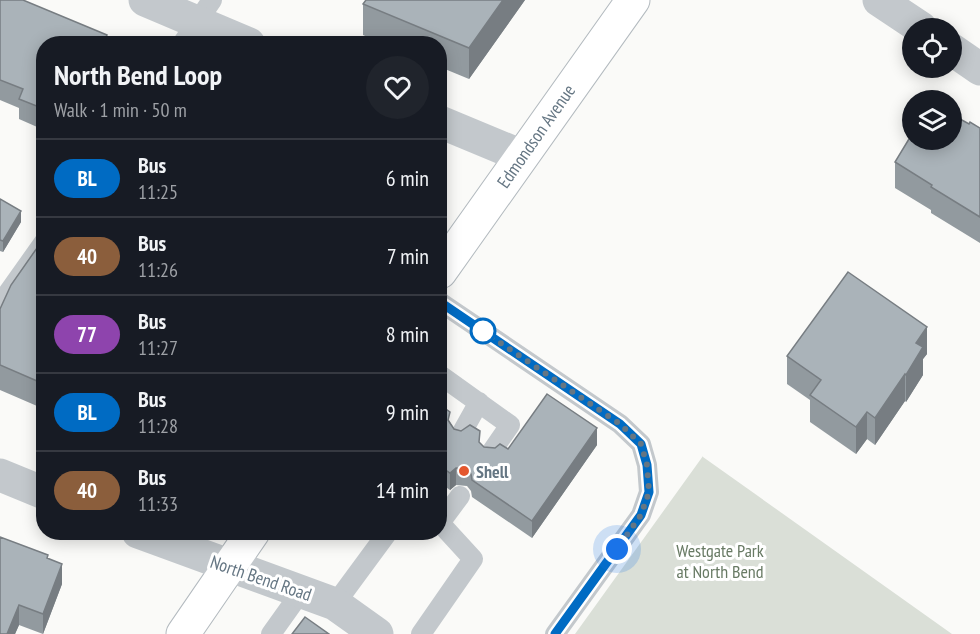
<!DOCTYPE html>
<meta charset="utf-8">
<style>
:root{--surface:#171b24;--page:#20242c;--text:#f1f3f6;--muted:#9ea1a6;--line:#363941}
body{margin:0;font-family:"PT Sans Narrow",sans-serif;background:var(--page);color:var(--text);height:100vh;display:flex;flex-direction:column;font-size:22px;white-space:nowrap}
*{box-sizing:border-box;margin:0}
p{font-size:20px;color:var(--muted)}
.icon{flex:none;width:33px;height:33px;fill:none;stroke:currentColor;stroke-width:2;stroke-linecap:round;stroke-linejoin:round}
.map{position:relative;flex:1;overflow:hidden}
.sheet{position:absolute;left:36px;top:36px;width:411px;height:504px;display:flex;flex-direction:column;background:var(--surface);border-radius:24px;box-shadow:0 3px 15px #0003}
.sheet>*{flex:none}
.badge{padding:0 12px;border-radius:20px;font-size:21px;line-height:39px}
.buttons{position:absolute;left:902px;top:18px;display:grid;gap:12px}
.buttons a{display:grid;place-items:center;width:60px;height:60px;border-radius:50%;background:var(--surface);box-shadow:0 3px 15px #0003;font-size:30px}
.you{position:absolute;width:30px;height:30px;margin:-15px;border:4px solid #fff;border-radius:50%;background:#1a73e8;box-shadow:0 0 0 9px #1a73e833}
.map>.badge{position:absolute;translate:-50% -50%;box-shadow:0 0 0 3px #fff}
.round{display:grid;place-items:center;flex:none;width:63px;height:63px;border-radius:32px;background:var(--page)}
.overview{display:flex;align-items:center;justify-content:space-between;height:102px;padding:0 18px}
h1{font-size:28px;font-weight:600;line-height:45px}
ul{padding:0;list-style:none}
li{display:flex;align-items:center;gap:18px;height:78px;padding:0 18px;border-top:2px solid var(--line)}
li div{flex:1}
li b{display:block;font-size:22px}
li em{font-style:normal}
li .badge{min-width:66px;font-weight:700;text-align:center}
.map>svg:first-child{display:block}
.green{fill:#dadfd7}
.lines{fill:none;stroke-linecap:round;stroke-linejoin:round}
.secondary-casing{stroke:#b3babf;stroke-width:35}
.service{stroke:#c3c8cc;stroke-width:20}
.minor{stroke:#c3c8cc;stroke-width:33}
.secondary{stroke:#fff;stroke-width:33}
.wall{fill:#929a9f}
.shaded-wall{fill:#777d82}
.building{fill:#aab3b9;stroke:#777d82;stroke-width:1.5}
.line-casing{stroke:#fff;stroke-width:14}
.line{stroke:#006bc3;stroke-width:9}
.walk{stroke:#657683;stroke-width:6;stroke-dasharray:0 10.8}
.stop-dot{fill:#fff;stroke:#006bc3;stroke-width:3}
.poi-dot{fill:#e4572e;stroke:#fff;stroke-width:2}
.labels{text-anchor:middle;dominant-baseline:central;stroke-width:6;stroke-linejoin:round;paint-order:stroke}
.street-label{font-size:18px;fill:#657683;stroke:#fff}
.poi-label{font-size:18px;font-weight:bold;fill:#657683;stroke:#fff;text-anchor:start}
.park-label{font-size:18px;fill:#687a64;stroke:#fff}
</style>
<div class="map">
<svg width="980" height="634" viewBox="0 0 980 634">
<rect width="100%" height="100%" fill="#fafaf8"/>
<!-- green -->
<path class="green" d="M703,456v1l249,177h-377z"/>
<g class="lines">
<!-- secondary casing -->
<g class="secondary-casing">
<path id="secondary" d="M440,272l193,-272
M183,634l70,-102"/>
</g>
<!-- service -->
<path class="service" d="M182,44l30,-44
M440,302l180,122 21,20 6,21 2,27 -8,23 -86,119
M0,304l44,-62
M440,375l70,50 -20,29
M460,436l19,-34
M440,523l20,-27
M335,604l53,-72
M271,634l30,-42
M421,634l52,-75 -33,-36"/>
<!-- minor -->
<path class="minor" d="M145,0l104,44
M879,0l42,28
M951,49l29,20
M440,122l82,34
M0,475l44,18
M138,532l197,72 42,30"/>
<!-- secondary -->
<use href="#secondary" class="secondary"/>
</g>
<!-- wall -->
<path class="wall" d="M0,0l107,44h-63v86l-25,-11v-11l-19,-8z
M525,0l-56,79 -29,-12v-23h-58l-19,-9v-31z
M969,124l11,4v115l-49,-30v-3l-36,-22v-26z
M0,199l21,23 -18,30 -3,-1z
M44,238v171l-44,-19v-81z
M927,354l-4,5v16l-17,27 -1,-1 -30,44 -8,-6 -11,15 -46,-32v-22l-23,-16v-28z
M440,405l14,24 26,14 4,4 24,2 89,-4 -65,93 -60,-41 -1,-6 -4,-5 -11,-1 -6,5 -10,-7z
M48,559l14,25 -19,50 -24,-9 -4,9h-15z"/>
<!-- shaded-wall -->
<path class="shaded-wall" d="M503,0h22l-56,79v-31z
M21,211v11l-18,30v-11z
M927,327v27l-4,5v16l-17,27v-27l10,-32z
M905,374v27l-30,44v-27z
M867,412v27l-11,15v-27z
M597,428v17l-65,93v-17z
M456,468v17l-6,5v-17z
M62,564v20l-19,50v-20z
M19,605v20l-4,9h-8z"/>
<!-- building -->
<path class="building" d="M0,0h23l84,35 -3,9h-60v65l-25,-10 4,-10 -23,-9z
M366,0h137l-34,48 -106,-44z
M951,114l18,10 1,-2 10,6v89l-49,-30 1,-2 -37,-23 17,-28v6h39z
M0,199l21,12 -18,30 -3,-1z
M44,238v146l-44,-19v-56l11,-24z
M848,272l79,55 -11,16 7,4 -17,28 -1,-1 -30,44 -8,-6 -11,15 -46,-32 11,-15 -34,-24z
M547,394l50,34 -65,93 -60,-41 -1,-6 -4,-5 -11,-1 -6,5 -10,-7v-61l10,7 -2,8 6,9 7,2 9,-6 10,6 -1,11 5,5 11,1 5,-4 8,5z
M0,537l48,18 -1,3 15,6 -19,50 -24,-9 -12,29h-7z
M305,617l24,17h-37z"/>
<g class="lines">
<!-- line casing -->
<g class="line-casing">
<path id="line" d="M440,302l180,122 21,20 6,21 2,27 -8,23 -86,119"/>
</g>
<!-- line -->
<use href="#line" class="line"/>
<!-- walk -->
<path class="walk" d="M483,331l137,93 21,20 6,21 2,27 -8,23 -24,34"/>
</g>
<!-- markers -->
<circle class="stop-dot" cx="483" cy="331" r="12"/>
<circle class="poi-dot" cx="464" cy="471" r="6"/>
<g class="labels">
<!-- street labels -->
<g class="street-label">
<text transform="translate(536 136) rotate(-55)">Edmondson Avenue</text>
<text transform="translate(261 578) rotate(19)">North Bend Road</text>
</g>
<!-- poi labels -->
<g class="poi-label">
<text x="476" y="471">Shell</text>
</g>
<!-- park labels -->
<g class="park-label">
<text x="720" y="550">Westgate Park<tspan x="720" dy="21">at North Bend</tspan></text>
</g>
</g>
</svg>
<div class="buttons">
<a><svg class="icon" aria-label="locate" viewBox="0 0 24 24"><circle cx="12" cy="12" r="6"/><path d="M12 2v4M12 18v4M2 12h4M18 12h4"/></svg></a>
<a><svg class="icon" aria-label="layers" viewBox="0 0 24 24"><path d="M12 4l9 5-9 5-9-5zM3 14l9 5 9-5"/></svg></a>
</div>
<div class="you" style="left:617px;top:549px"></div>
<section class="sheet">
<div class="overview"><div><h1>North Bend Loop</h1><p>Walk · 1 min · 50 m</p></div><a class="round"><svg class="icon" aria-label="heart" viewBox="0 0 24 24"><path d="M12 20l-8-8c-3-5 5-10 8-4 3-6 11-1 8 4z"/></svg></a></div>
<ul>
<li><span class="badge" style="background:#006bc3;color:#fff">BL</span><div><b>Bus</b><p>11:25</p></div><em>6 min</em></li>
<li><span class="badge" style="background:#8b5e3c;color:#fff">40</span><div><b>Bus</b><p>11:26</p></div><em>7 min</em></li>
<li><span class="badge" style="background:#8e44ad;color:#fff">77</span><div><b>Bus</b><p>11:27</p></div><em>8 min</em></li>
<li><span class="badge" style="background:#006bc3;color:#fff">BL</span><div><b>Bus</b><p>11:28</p></div><em>9 min</em></li>
<li><span class="badge" style="background:#8b5e3c;color:#fff">40</span><div><b>Bus</b><p>11:33</p></div><em>14 min</em></li>
</ul>
</section>
</div>
